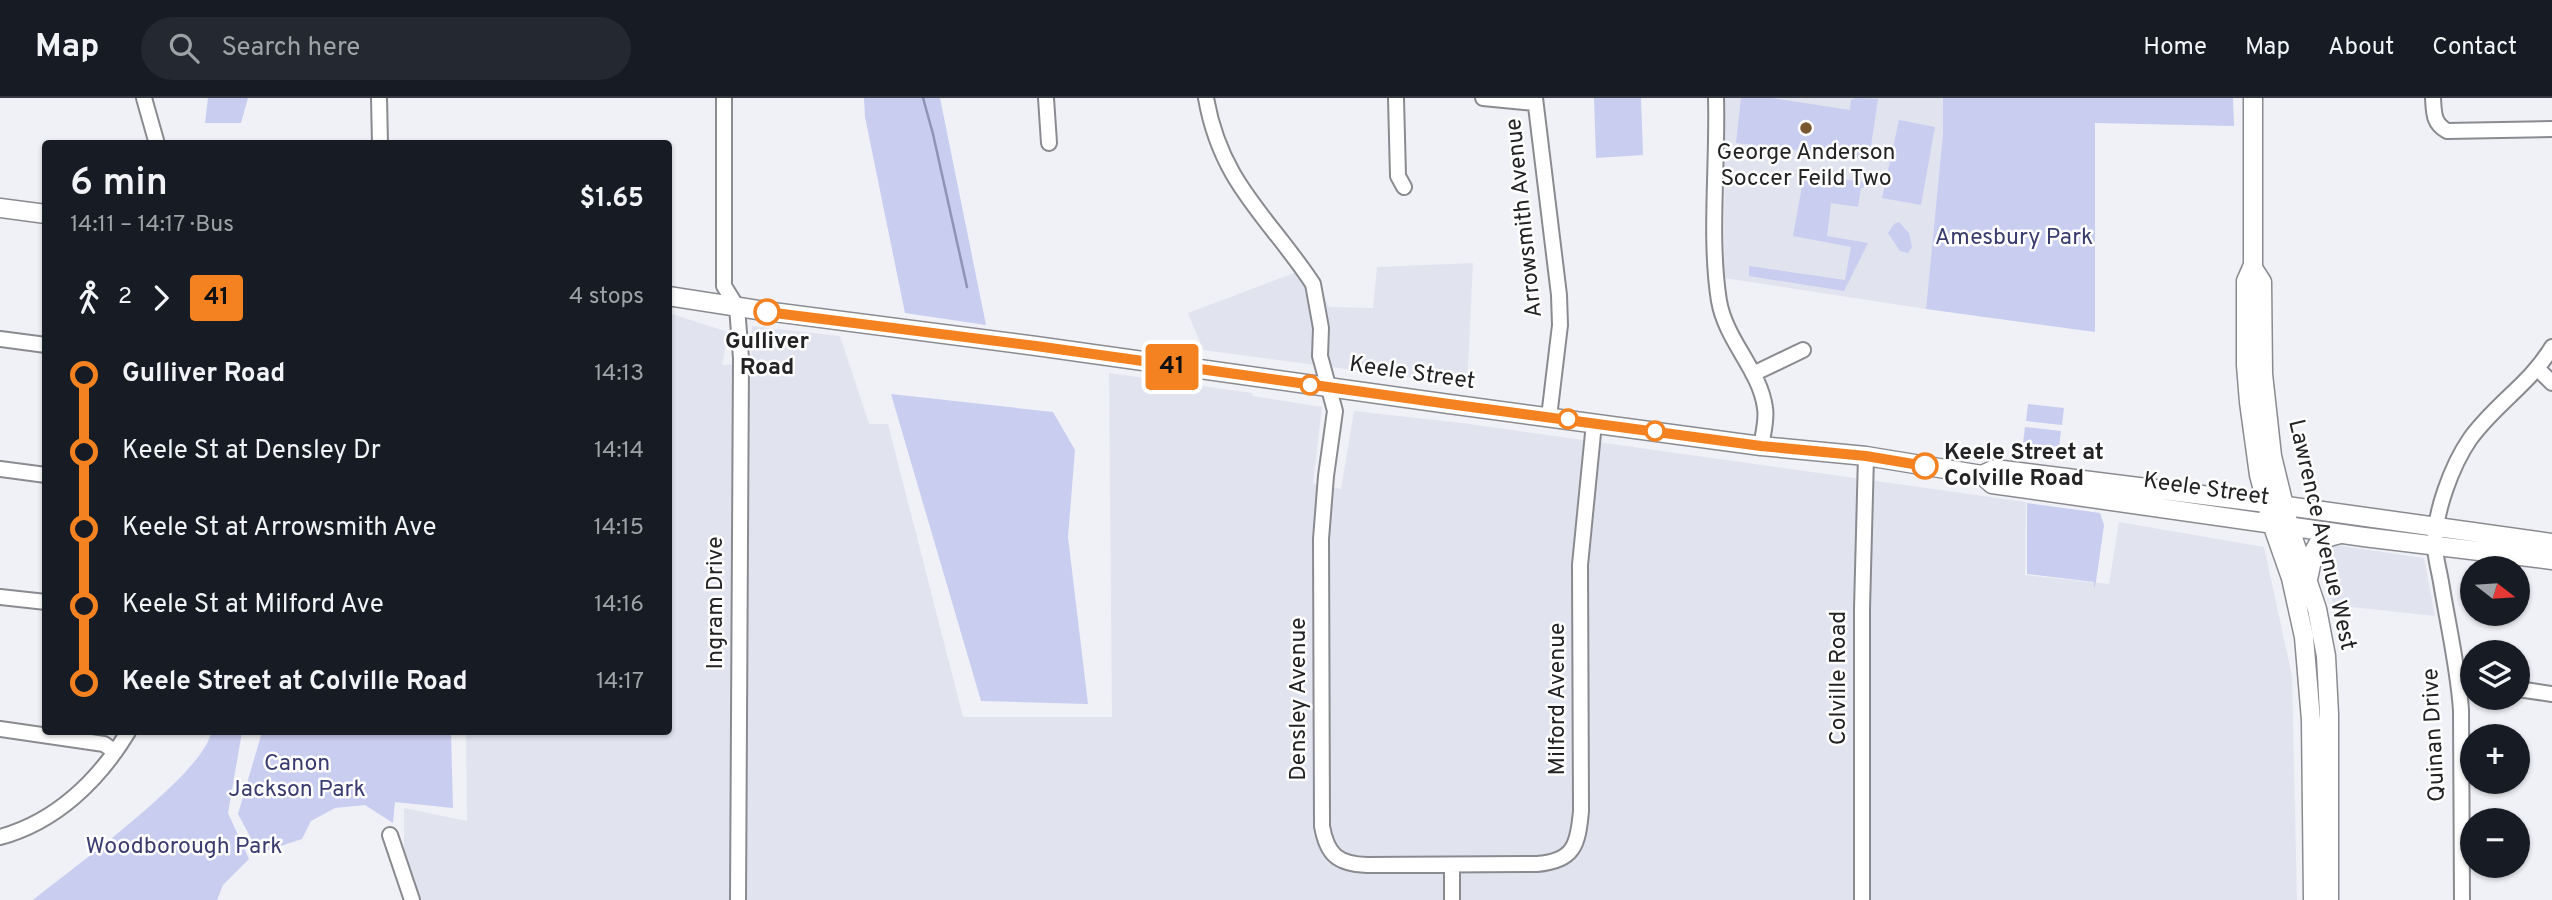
<!DOCTYPE html>
<meta charset="utf-8">
<style>
:root{--surface:#171b24;--page:#242831;--text:#f1f3f6;--muted:#9ea1a6;--line:#363941}
body{margin:0;font-family:Overpass,sans-serif;background:var(--page);color:var(--text);height:100vh;display:flex;flex-direction:column;font-size:26px;white-space:nowrap}
*{box-sizing:border-box;margin:0}
p{font-size:23px;color:var(--muted)}
.icon{flex:none;width:38px;height:38px;fill:none;stroke:currentColor;stroke-width:2;stroke-linecap:round;stroke-linejoin:round}
.map{position:relative;flex:1;overflow:hidden}
.panel{position:absolute;left:42px;top:42px;width:630px;height:595px;display:flex;flex-direction:column;background:var(--surface);border-radius:7px;box-shadow:0 2px 5px #0004}
.panel>*{flex:none}
.badge{padding:0 14px;border-radius:5px;font-size:24px;line-height:46px}
.needle{width:46px;rotate:107deg}
.buttons{position:absolute;left:2460px;top:458px;display:grid;gap:14px}
.buttons a{display:grid;place-items:center;width:70px;height:70px;border-radius:50%;background:var(--surface);box-shadow:0 2px 5px #0004;font-size:35px}
.map>.badge{position:absolute;translate:-50% -50%;box-shadow:0 0 0 4px #fff}
.legs{display:flex;align-items:center;gap:10px;height:77px;padding:0 28px;font-size:23px}
.legs p{margin-inline-start:auto}
.head{display:flex;align-items:center;justify-content:space-between;height:119px;padding:0 28px}
h1{font-size:38px;font-weight:600;line-height:52px}
ul{padding:0 28px;list-style:none}
li{display:flex;align-items:center;gap:24px;height:77px;font-size:26px}
li i{display:grid;place-items:center;width:10px;height:100%;margin:0 9px;background:currentColor}
li i::after{content:'';width:18px;height:18px;margin:-9px;border:5px solid;border-radius:50%;background:var(--surface)}
li p{margin-inline-start:auto}
li:first-child i{background:linear-gradient(#0000 50%,currentColor 0)}
li:last-child i{background:linear-gradient(currentColor 50%,#0000 0)}
header{display:flex;align-items:center;gap:42px;box-sizing:border-box;height:98px;padding:0 35px;background:var(--surface);border-bottom:2px solid var(--line)}
header strong{font-size:33px}
nav{display:flex;gap:38px;margin-inline-start:auto;font-size:24px}
.search{width:490px;height:63px;background:var(--page);display:flex;align-items:center;gap:18px;box-sizing:border-box;padding:0 24px;border-radius:38px;color:var(--muted);font-size:26px}
.map>svg:first-child{display:block}
.built{fill:#e1e3ef}
.green{fill:#c9cdf0}
.lines{fill:none;stroke-linecap:round;stroke-linejoin:round}
.stream{stroke:#8f93b8;stroke-width:2.5}
.minor-casing{stroke:#8a8b90;stroke-width:18}
.major-casing{stroke:#8a8b90;stroke-width:21}
.minor{stroke:#fff;stroke-width:14}
.major{stroke:#fff;stroke-width:18}
.line-1-casing{stroke:#fff;stroke-width:16}
.line-1{stroke:#f58220;stroke-width:10}
.poi-dot{fill:#7a582f;stroke:#fefefe;stroke-width:2.5}
.stop-1-dot{fill:#fff;stroke:#f58220;stroke-width:3.5}
.labels{text-anchor:middle;dominant-baseline:central;stroke-width:5;stroke-linejoin:round;paint-order:stroke}
.poi-label{font-size:23px;fill:#232325;stroke:#fefefe}
.street-label{font-size:23px;fill:#232325;stroke:#fefefe}
.park-label{font-size:23px;fill:#3a3c6f;stroke:#fefefe}
.stop-label{font-size:23px;font-weight:bold;fill:#232325;stroke:#fefefe}
</style>
<header>
<strong>Map</strong>
<div class="search"><svg class="icon" aria-label="search" viewBox="0 0 24 24"><circle cx="10" cy="10" r="6"/><path d="M15 15l6 6"/></svg>Search here</div>
<nav><a>Home</a><a>Map</a><a>About</a><a>Contact</a></nav>
</header>
<div class="map">
<svg width="2552" height="802" viewBox="0 0 2552 802">
<rect width="100%" height="100%" fill="#f0f1f6"/>
<!-- built -->
<path class="built" d="M1725,0h218v35l-17,176 -202,-31z
M1473,165l-6,122 -264,-35 -15,-37 122,-46 19,40 44,1 4,-41z
M669,215l59,19 -6,33 29,-1 1,-38 88,10 29,88h19l75,293h149l-3,-344 143,20 1,3 69,11 -9,77 28,5 13,-78 108,12 564,79 -1,73 84,9 10,-62 145,25 28,129 5,224h-1880l-13,-51v-41l63,13 -1,-89h202z
M2335,447l89,13 11,58 -102,-11 -11,-48z"/>
<!-- green -->
<path class="green" d="M208,0h40l-7,25h-36z
M864,0h76l46,227 -81,-12 -40,-196z
M1594,0h47l2,57 -47,3z
M1741,0h30l79,12 1,-10 5,-2 22,1 -9,60 -133,-16z
M1943,0h290l1,28 -139,-3v209l-169,-23 17,-176z
M1899,22l36,7 -14,78 -39,-7z
M1804,77l61,7 -2,6h-2l-3,19 -27,-4 -4,33 41,7 -24,48 -95,-15v-10l96,14 6,-33 -58,-11z
M1899,124l10,11 3,14 -4,6 -8,-2 -12,-18 6,-9z
M891,296l162,18 22,38 -7,87 20,167 -107,-3z
M2028,306l36,4 -2,17 -36,-4z
M2025,329l36,4 -2,16 -36,-4z
M2027,405l73,10 4,12 -8,57 -2,6v-6l-67,-8z
M211,634h31l-14,81 21,46 -26,26 -6,15h-184c36,-29 173,-128 178,-168z
M262,634h189l2,76 -58,-6 -2,21 -28,-18 -30,3 -24,13 -9,18 -43,14 -21,-39z"/>
<g class="lines">
<!-- stream -->
<path class="stream" d="M923,0l10,36 34,153"/>
<!-- minor casing -->
<g class="minor-casing">
<path id="minor" d="M144,0l13,46
M379,0l1,46
M724,0v188l13,21 4,51 -3,542
M1046,0l3,45
M1206,0c15,86 63,119 107,186l8,44 -1,28 15,55 -9,65 -5,63 1,287c5,29 16,38 45,39l170,-1c37,-3 41,-19 44,-53l-1,-246 14,-142
M1396,0l2,78 6,11
M1483,0l52,5
M1535,0l24,197 1,30 -11,92
M1716,0c2,64 -7,141 3,203 7,40 41,69 46,107 2,12 -2,26 -4,38
M2433,0c1,15 0,25 14,33l105,-2
M0,241l46,6
M2538,271l14,14
M1753,276l50,-24
M0,371l46,6
M0,499l46,5
M2518,591l34,5
M0,631l104,15 11,8
M390,737l22,65
M0,739c56,-15 99,-57 128,-105
M1452,768v34
M1862,802v-291l4,-153
M2462,802l-1,-190c-3,-43 -13,-85 -20,-128 -2,-12 -6,-25 -6,-37 -1,-32 17,-80 35,-106 24,-34 61,-56 82,-92"/>
</g>
<!-- major casing -->
<g class="major-casing">
<path id="major" d="M2253,0v167l-7,16v84l3,37 10,73 13,49 19,54 13,59 7,83 2,180
M0,110l46,6
M2253,170l9,14 1,92 9,82 17,70 28,83 9,47 3,58v186
M668,198l90,14 278,36 413,58 312,42 105,10 116,19 13,-6 271,34 286,40
M1982,377l10,9 372,53 188,23
M2308,481l6,-28 7,-12 19,-5"/>
</g>
<!-- minor -->
<use href="#minor" class="minor"/>
<!-- major -->
<use href="#major" class="major"/>
</g>
<g class="lines">
<!-- line-1 casing -->
<g class="line-1-casing">
<path id="line-1" d="M767,214l269,34 413,58 312,42 105,10 59,10"/>
</g>
<!-- line-1 -->
<use href="#line-1" class="line-1"/>
</g>
<!-- markers -->
<circle class="poi-dot" cx="1806" cy="30" r="7"/>
<g class="stop-1-dot">
<circle cx="767" cy="214" r="12"/>
<circle cx="1310" cy="287" r="9"/>
<circle cx="1568" cy="321" r="9"/>
<circle cx="1655" cy="333" r="9"/>
<circle cx="1925" cy="368" r="12"/>
</g>
<g class="labels">
<!-- poi labels -->
<g class="poi-label">
<text x="1806" y="55">George Anderson<tspan x="1806" dy="26">Soccer Feild Two</tspan></text>
</g>
<!-- street labels -->
<g class="street-label">
<text transform="translate(1525 120) rotate(-96)">Arrowsmith Avenue</text>
<text transform="translate(1412 276) rotate(8)">Keele Street</text>
<text transform="translate(2206 392) rotate(8)">Keele Street</text>
<text transform="translate(2321 437) rotate(77)">Lawrence Avenue West</text>
<text transform="translate(716 505) rotate(-90)">Ingram Drive</text>
<text transform="translate(1839 580) rotate(-90)">Colville Road</text>
<text transform="translate(1299 601) rotate(-90)">Densley Avenue</text>
<text transform="translate(1558 601) rotate(-90)">Milford Avenue</text>
<text transform="translate(2435 637) rotate(-93)">Quinan Drive</text>
</g>
<!-- park labels -->
<g class="park-label">
<text x="2014" y="140">Amesbury Park</text>
<text x="297" y="666">Canon<tspan x="297" dy="26">Jackson Park</tspan></text>
<text x="184" y="749">Woodborough Park</text>
</g>
<!-- stop labels -->
<g class="stop-label">
<text x="767" y="244">Gulliver<tspan x="767" dy="26">Road</tspan></text>
<text x="1944" y="355" text-anchor="start">Keele Street at<tspan x="1944" dy="26">Colville Road</tspan></text>
</g>
</g>
</svg>
<div class="buttons">
<a><svg class="needle" viewBox="-14 -14 28 28"><path d="M0-13l5 13h-10z" fill="#e53935"/><path d="M0 13l5-13h-10z" fill="#9ea1a6"/></svg></a>
<a><svg class="icon" aria-label="layers" viewBox="0 0 24 24"><path d="M12 4l9 5-9 5-9-5zM3 14l9 5 9-5"/></svg></a>
<a>+</a>
<a>−</a>
</div>
<b class="badge" style="left:1172px;top:269px;background:#f58220;color:#111">41</b>
<section class="panel">
<div class="head"><div><h1>6 min</h1><p>14:11 – 14:17 · Bus</p></div><b>$1.65</b></div>
<div class="legs"><svg class="icon" aria-label="walk" viewBox="0 0 24 24"><circle cx="13" cy="4" r="2"/><path d="M13 8l-2 6 4 7M11 14l-3 7M7 12l3-4h3l4 4"/></svg>2<svg class="icon" aria-label="forward" viewBox="0 0 24 24"><path d="M9 5l7 7-7 7"/></svg><b class="badge" style="background:#f58220;color:#111">41</b><p>4 stops</p></div>
<ul>
<li><i style="color:#f58220"></i><b>Gulliver Road</b><p>14:13</p></li>
<li><i style="color:#f58220"></i><span>Keele St at Densley Dr</span><p>14:14</p></li>
<li><i style="color:#f58220"></i><span>Keele St at Arrowsmith Ave</span><p>14:15</p></li>
<li><i style="color:#f58220"></i><span>Keele St at Milford Ave</span><p>14:16</p></li>
<li><i style="color:#f58220"></i><b>Keele Street at Colville Road</b><p>14:17</p></li>
</ul>
</section>
</div>
